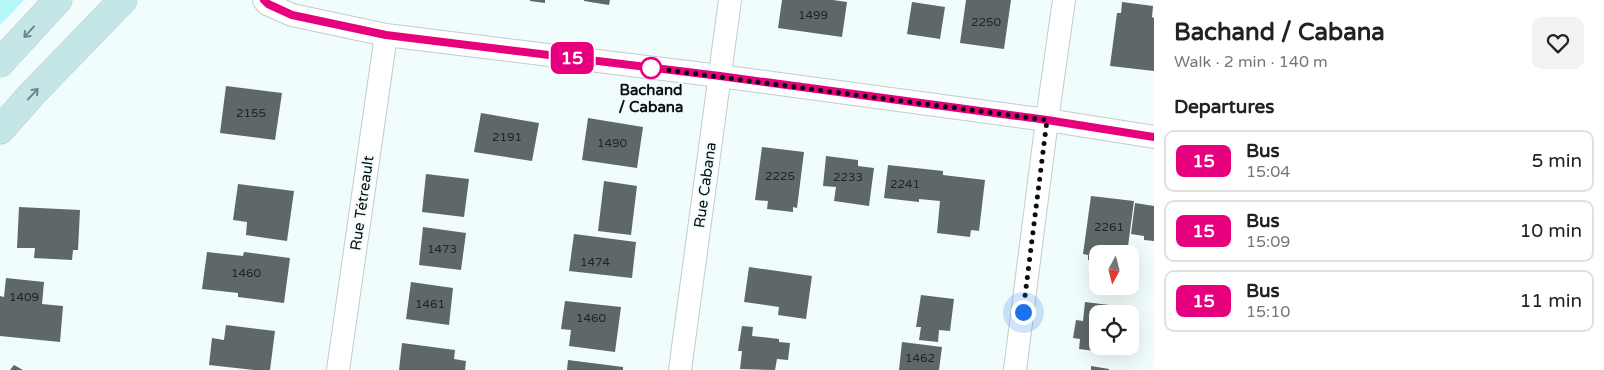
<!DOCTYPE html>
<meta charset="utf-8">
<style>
:root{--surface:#fff;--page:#f2f2f2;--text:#222;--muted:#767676;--line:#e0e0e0}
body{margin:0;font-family:"Varela Round",sans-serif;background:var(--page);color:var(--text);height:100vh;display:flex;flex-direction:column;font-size:19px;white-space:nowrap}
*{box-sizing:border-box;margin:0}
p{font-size:16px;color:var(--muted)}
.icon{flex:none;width:28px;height:28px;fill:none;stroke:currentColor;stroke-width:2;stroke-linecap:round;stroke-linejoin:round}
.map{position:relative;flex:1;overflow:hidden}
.panel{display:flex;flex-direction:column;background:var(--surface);width:450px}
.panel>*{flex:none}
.badge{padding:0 10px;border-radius:8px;font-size:18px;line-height:32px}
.needle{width:32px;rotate:187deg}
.tools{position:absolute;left:1089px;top:245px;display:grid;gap:10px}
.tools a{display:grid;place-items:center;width:50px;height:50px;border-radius:10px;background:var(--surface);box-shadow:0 5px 20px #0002;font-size:25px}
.you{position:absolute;width:25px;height:25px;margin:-12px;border:4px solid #fff;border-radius:50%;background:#1a73e8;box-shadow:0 0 0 8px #1a73e833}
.map>.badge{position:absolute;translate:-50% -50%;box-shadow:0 0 0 2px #fff}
h2{padding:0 20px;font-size:19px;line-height:45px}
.round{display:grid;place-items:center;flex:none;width:52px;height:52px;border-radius:10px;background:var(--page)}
.headline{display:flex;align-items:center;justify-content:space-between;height:85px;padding:0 20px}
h1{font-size:24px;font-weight:800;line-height:38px}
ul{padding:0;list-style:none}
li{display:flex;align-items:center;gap:15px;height:62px;margin:0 10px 8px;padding:0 10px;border:2px solid var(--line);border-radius:10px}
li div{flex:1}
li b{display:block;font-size:19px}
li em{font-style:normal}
li .badge{min-width:55px;font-weight:700;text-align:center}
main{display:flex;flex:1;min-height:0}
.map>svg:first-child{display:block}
.green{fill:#b3f7f8}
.building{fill:#5e6868}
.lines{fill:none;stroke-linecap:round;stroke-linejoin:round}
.minor-casing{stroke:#c1cccc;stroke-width:24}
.secondary-casing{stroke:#c1cccc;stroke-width:29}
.minor{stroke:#fff;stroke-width:22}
.secondary{stroke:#c4e6e7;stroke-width:28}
.oneway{stroke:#708585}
.line-casing{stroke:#fff;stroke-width:11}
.line{stroke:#e6007e;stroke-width:8}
.walk{stroke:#0a0e0e;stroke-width:5;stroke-dasharray:0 9}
.stop-dot{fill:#fff;stroke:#e6007e;stroke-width:2.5}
.labels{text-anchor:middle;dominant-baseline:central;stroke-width:4;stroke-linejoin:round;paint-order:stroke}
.number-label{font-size:12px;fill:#1f2424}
.stop-label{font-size:15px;font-weight:bold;fill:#0a0e0e;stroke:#f1fcfc}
.street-label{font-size:15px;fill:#0a0e0e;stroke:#f1fcfc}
</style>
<main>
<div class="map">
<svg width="1154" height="370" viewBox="0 0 1154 370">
<rect width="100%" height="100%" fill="#f1fcfc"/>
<!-- green -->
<path class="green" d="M0,0h24l-24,25z"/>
<!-- building -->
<path class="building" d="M530,0h15v3l-15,-2z
M584,0h26l-1,5 -25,-4z
M782,0h51l14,2 -5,35 -64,-9z
M966,0h45l-7,49 -44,-6z
M912,2l33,5 -5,32 -33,-5z
M1122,2l31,4 -1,11 2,1v53l-44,-5 7,-53h4z
M226,86l56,7 -7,47 -55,-7z
M481,113l58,10 -7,38 -58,-9z
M588,118l55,9 -6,41 -55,-8z
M762,147l42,5 -7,56 -4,-1v5l-26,-3 1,-8 -13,-1z
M826,156l32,4v6l16,2 -5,38 -35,-5 2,-14 -13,-1z
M888,165l55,6v4l42,5 -6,51 -8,-1 -1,7 -33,-4 3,-32 -21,-2v3l-35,-4z
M426,174l43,5 -5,38 -42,-5z
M604,181l33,5 -6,49 -33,-4z
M238,184l56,7 -7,50 -41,-6 1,-13 -14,-2z
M1091,196l43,5 -7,53h-29v7l-10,-1v-5l-5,-1z
M1135,203l19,3v35l-10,-1v-4l-13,-2z
M19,207l61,3 -2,40h-5l-1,10 -38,-2 1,-10h-18z
M423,227l43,6 -5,37 -42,-5z
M574,234l62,8 -4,36 -63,-7z
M207,252l36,4 1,-4 46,6 -6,45 -46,-6v-4l-36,-4z
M749,267l63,9 -6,43 -28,-4 1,-8 -35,-5z
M6,278l38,4 -2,22 21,2 -3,36 -60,-6v-40l4,1z
M411,282l42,6 -4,37 -43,-6z
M921,295l33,4 -4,32 -11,-1 -1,12 -19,-2 2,-13h-5z
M565,301l56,6 -6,45 -46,-6 2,-16 -10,-1z
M1085,302l48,6 -2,17h-1v-11h-32v32h30l-1,9 -48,-6 1,-10 -7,-1 3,-18 7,1z
M226,325l49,6 -5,39h-16l-45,-5 3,-27 12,2z
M742,326l11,1 -1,9 27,3v3l11,1 -2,17 -11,-1 -2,11 -35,-1 2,-18h-4z
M1130,327h7l-2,18h-5z
M902,342l40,5 -3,23h-40z
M402,343l53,7 -1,9 12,2 -1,9h-66z
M568,360l55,7v3h-56z
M14,365l9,5h-13z
M1091,366l18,3v1h-18z"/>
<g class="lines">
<!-- minor casing -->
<g class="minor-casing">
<path id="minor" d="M264,0l3,4 25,11 94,20 334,41 327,44 107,17
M338,370l48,-335
M680,370l50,-370
M1015,370l32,-250 17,-120"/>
</g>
<!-- secondary casing -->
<g class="secondary-casing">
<path id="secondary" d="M0,63l58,-63
M0,130l33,-37 90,-93"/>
</g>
<!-- minor -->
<use href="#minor" class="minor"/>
<!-- secondary -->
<use href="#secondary" class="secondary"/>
</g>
<!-- one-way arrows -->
<defs><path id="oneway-shaft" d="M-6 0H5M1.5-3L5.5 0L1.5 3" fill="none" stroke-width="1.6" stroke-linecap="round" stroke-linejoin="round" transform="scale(1.25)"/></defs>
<g class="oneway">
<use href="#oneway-shaft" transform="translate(29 32) rotate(132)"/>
<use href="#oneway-shaft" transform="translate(33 94) rotate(-47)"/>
</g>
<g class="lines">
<!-- line casing -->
<g class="line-casing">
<path id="line" d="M264,0l4,4 24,11 94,20 334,41 327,44 107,17"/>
</g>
<!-- line -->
<use href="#line" class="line"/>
<!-- walk -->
<path class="walk" d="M651,68l396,52 -24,192"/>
</g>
<!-- markers -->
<circle class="stop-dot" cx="651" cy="68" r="10"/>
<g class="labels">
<!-- number labels -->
<g class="number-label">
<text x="813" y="15">1499</text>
<text x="986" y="22">2250</text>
<text x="251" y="113">2155</text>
<text x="507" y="137">2191</text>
<text x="612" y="143">1490</text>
<text x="780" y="176">2225</text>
<text x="848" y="177">2233</text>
<text x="905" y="184">2241</text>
<text x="1109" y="227">2261</text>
<text x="442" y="249">1473</text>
<text x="595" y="262">1474</text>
<text x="246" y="273">1460</text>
<text x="24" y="297">1409</text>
<text x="430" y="304">1461</text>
<text x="591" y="318">1460</text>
<text x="920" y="358">1462</text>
</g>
<!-- stop labels -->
<g class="stop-label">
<text x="651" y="90">Bachand<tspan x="651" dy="17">/ Cabana</tspan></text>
</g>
<!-- street labels -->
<g class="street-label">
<text transform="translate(705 185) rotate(-82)">Rue Cabana</text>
<text transform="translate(362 203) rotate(-82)">Rue Tétreault</text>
</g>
</g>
</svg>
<div class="tools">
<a><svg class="needle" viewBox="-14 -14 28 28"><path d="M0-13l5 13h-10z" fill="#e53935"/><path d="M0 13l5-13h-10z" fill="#767676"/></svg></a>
<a><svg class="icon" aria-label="locate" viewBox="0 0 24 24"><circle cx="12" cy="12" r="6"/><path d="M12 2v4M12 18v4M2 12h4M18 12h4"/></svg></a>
</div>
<div class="you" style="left:1023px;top:312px"></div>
<b class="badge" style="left:572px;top:58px;background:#e6007e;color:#fff">15</b>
</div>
<section class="panel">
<div class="headline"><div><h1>Bachand / Cabana</h1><p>Walk · 2 min · 140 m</p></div><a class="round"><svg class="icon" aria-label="heart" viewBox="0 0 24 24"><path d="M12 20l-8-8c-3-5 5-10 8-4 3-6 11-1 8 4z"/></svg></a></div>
<h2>Departures</h2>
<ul>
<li><span class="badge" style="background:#e6007e;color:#fff">15</span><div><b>Bus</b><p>15:04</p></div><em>5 min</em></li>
<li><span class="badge" style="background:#e6007e;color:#fff">15</span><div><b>Bus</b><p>15:09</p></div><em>10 min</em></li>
<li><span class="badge" style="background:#e6007e;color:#fff">15</span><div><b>Bus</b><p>15:10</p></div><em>11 min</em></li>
</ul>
</section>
</main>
